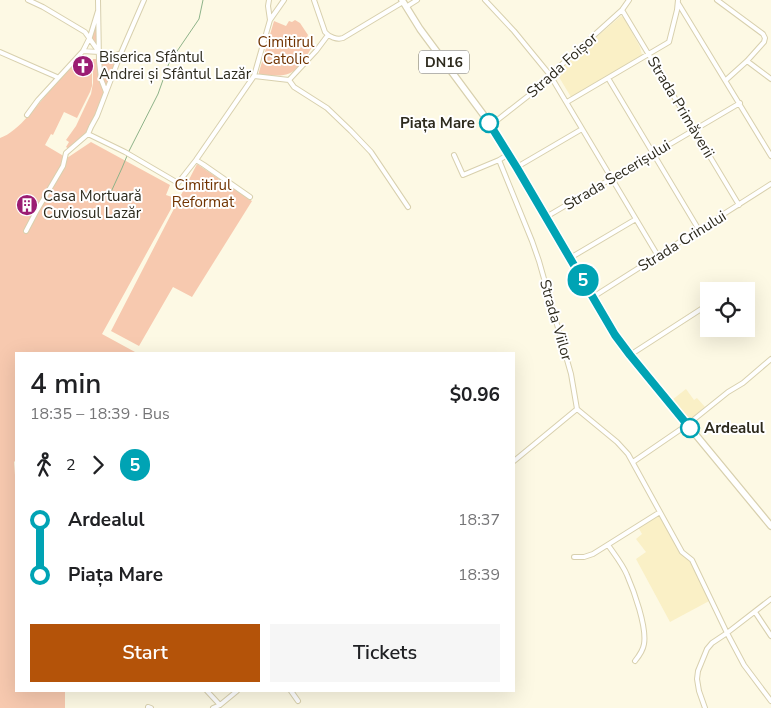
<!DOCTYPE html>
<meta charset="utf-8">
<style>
:root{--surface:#fff;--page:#f6f6f6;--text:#202124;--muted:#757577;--accent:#b45309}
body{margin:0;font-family:"Nunito Sans",sans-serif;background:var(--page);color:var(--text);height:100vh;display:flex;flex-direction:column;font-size:19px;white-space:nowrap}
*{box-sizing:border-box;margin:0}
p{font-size:16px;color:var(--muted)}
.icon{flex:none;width:28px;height:28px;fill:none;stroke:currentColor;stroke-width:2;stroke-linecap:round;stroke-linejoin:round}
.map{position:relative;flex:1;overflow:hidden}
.side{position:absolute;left:15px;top:352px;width:500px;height:340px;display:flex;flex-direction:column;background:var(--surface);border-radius:0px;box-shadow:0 5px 20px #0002}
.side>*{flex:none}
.badge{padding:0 10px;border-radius:16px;font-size:18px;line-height:32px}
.buttons{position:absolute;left:700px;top:282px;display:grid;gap:10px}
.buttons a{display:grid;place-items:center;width:55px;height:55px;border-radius:0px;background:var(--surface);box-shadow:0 5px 20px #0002;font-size:25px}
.map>.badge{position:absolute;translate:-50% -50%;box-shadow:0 0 0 2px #fff}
.legs{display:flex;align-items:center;gap:8px;height:55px;padding:0 15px;font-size:16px}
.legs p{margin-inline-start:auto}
.summary{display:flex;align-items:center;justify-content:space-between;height:85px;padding:0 15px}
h1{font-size:28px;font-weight:600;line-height:38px}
.action{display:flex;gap:10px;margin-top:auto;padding:10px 15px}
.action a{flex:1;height:58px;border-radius:0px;background:var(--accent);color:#fff;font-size:20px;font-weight:600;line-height:58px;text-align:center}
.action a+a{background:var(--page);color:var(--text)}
ul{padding:0 15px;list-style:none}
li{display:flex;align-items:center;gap:18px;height:55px;font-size:19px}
li i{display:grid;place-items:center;width:8px;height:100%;margin:0 6px;background:currentColor}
li i::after{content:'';width:12px;height:12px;margin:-6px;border:4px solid;border-radius:50%;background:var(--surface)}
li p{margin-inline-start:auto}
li:first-child i{background:linear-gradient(#0000 50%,currentColor 0)}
li:last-child i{background:linear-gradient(currentColor 50%,#0000 0)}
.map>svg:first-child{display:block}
.built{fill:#faf0c6}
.green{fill:#f7c9af}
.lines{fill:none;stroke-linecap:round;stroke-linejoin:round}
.stream{stroke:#8eb389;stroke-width:1}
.minor-casing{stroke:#d8d0ae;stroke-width:6}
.highway-casing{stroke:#d8d0ae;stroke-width:8}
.minor{stroke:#fff;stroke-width:4}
.highway{stroke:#fff;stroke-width:5.5}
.line-1-casing{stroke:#fff;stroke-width:11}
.line-1{stroke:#00a3b4;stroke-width:8}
.stop-1-dot{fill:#fff;stroke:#00a3b4;stroke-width:2.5}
.labels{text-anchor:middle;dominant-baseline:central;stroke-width:4;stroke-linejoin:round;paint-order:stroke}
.shield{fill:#fff;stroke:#6c6a61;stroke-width:1}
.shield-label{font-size:14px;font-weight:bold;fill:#2d2a1d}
.park-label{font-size:15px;fill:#713402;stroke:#fff}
.poi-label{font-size:15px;fill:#2d2a1d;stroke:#fff;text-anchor:start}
.street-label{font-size:15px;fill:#2d2a1d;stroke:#fff}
.stop-label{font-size:15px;font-weight:bold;fill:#2d2a1d;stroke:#fff;text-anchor:end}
</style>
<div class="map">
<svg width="771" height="708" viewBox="0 0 771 708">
<rect width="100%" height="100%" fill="#fdf9e4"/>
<!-- built -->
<path class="built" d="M621,16l3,2 16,29 2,8 -71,42 -15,-25z
M686,389l8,11 3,-2 8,9 -16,13 -17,-20z
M659,514l23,41 8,5 21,40 -41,22 -34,-63 10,-7 -10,-13 6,-5 -4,-7z"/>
<!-- green -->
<path class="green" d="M98,11l1,41 5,3 17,-2 -33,81 -19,15 -3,-2 3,-5 -3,-2 10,-14 15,-32 2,-11v-24h6v-6l-9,-16z
M295,20l5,3 8,12 -4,9 8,3c-17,29 -21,30 -53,28v-3l15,-51 12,5 3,-5 3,1z
M76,61l4,2 -3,7 3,1v2l7,3 2,-8h3v18l-2,6 -13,26 -13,-6 -11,23 -2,-1 -6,11 22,13 24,-16 79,43 -4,10 6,2 -1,12 -69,125 33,18 -1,2h-118v106l-2,2 2,26v203h49v17h-65v-570c19,-6 39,-36 53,-51 7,-9 15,-17 23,-26z
M197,164l55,37 -60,96 -19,-10 -34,59 -28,-15z"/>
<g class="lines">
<!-- stream -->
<path class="stream" d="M111,192l11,-24 7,-17 29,-57 11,-31 30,-44 4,-19"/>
<!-- minor casing -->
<g class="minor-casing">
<path id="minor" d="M28,0l15,7 42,25 14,20 5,3h12l5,-2
M98,0l1,61 2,18 5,13
M269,0l-1,6 2,14
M314,0l11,32c4,5 12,8 18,6l60,-36
M485,0l29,31 36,44 108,181
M717,0l46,34 2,4 -1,4 -17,19 -21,19
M678,3l93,153
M406,7l11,-7
M622,10l117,195
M83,51l16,1
M0,52l57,25
M747,61l24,18
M254,76l35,4
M608,78l91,152
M289,80l5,7 33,21 24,23 20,21 37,55
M289,80l27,-29 12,-16
M567,102l102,-60 8,-32 1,-10
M27,115l11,-15 45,-49 7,-14 8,-26
M491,125l55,-43 4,-7 72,-65 7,-10
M88,134l37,18 53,31 18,-23 58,-84 16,-56 14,-20
M509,154l-10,6 33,81 7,20 32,113 6,35 40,33 11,12 54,98 10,8 35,73 17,32 27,36
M454,155l9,20 36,-15
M196,160l8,5 46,32
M517,167l65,-38
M546,217l194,-114
M26,231l10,-19 27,-46 3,-13 22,-19 3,-7 6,-11 24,-63 23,-53
M570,258l66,-39
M593,297l178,-113
M630,355l79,-51
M514,461l63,-52
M633,462l54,-37 41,-33 15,-9 28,-24
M608,545c7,10 15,20 19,30 7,16 20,52 17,69 -1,7 -5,12 -9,17
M574,557h10l9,-3 67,-42
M755,612l16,24
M207,691l13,14
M291,691l7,10
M148,707l3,1
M213,708l7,-3 17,-14
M705,708l-6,-17 -2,-12 1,-8 9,-22 5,-6 15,-10 44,-34"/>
</g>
<!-- highway casing -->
<g class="highway-casing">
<path id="highway" d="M402,0l18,29 71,96 26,42 98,168 15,20 141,171"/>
</g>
<!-- minor -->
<use href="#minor" class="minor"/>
<!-- highway -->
<use href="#highway" class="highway"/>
</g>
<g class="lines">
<!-- line-1 casing -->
<g class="line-1-casing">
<path id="line-1" d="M489,123l28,45 98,167 15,20 60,73"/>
</g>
<!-- line-1 -->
<use href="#line-1" class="line-1"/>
</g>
<!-- icons -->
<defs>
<g id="church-disc" transform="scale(1.125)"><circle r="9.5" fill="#9b1d73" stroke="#fff"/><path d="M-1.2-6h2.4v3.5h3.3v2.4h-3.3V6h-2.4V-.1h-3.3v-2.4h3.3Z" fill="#fff"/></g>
<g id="building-disc" transform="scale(1.125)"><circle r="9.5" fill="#9b1d73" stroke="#fff"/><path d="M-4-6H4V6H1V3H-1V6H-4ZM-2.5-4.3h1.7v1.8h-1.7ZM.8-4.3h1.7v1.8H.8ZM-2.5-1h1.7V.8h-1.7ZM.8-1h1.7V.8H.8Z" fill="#fff"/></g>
</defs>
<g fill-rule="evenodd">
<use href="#church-disc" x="83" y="66"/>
<use href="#building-disc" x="27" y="205"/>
</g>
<!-- markers -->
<g class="stop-1-dot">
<circle cx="489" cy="123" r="9"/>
<circle cx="690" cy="428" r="9"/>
</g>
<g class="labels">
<!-- shield labels -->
<rect class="shield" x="419" y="50.5" width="50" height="23" rx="4"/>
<g class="shield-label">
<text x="444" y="62">DN16</text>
</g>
<!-- park labels -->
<g class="park-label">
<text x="286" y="42">Cimitirul<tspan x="286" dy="17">Catolic</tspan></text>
<text x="203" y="185">Cimitirul<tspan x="203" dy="17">Reformat</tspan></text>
</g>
<!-- poi labels -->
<g class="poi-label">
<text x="99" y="57">Biserica Sfântul<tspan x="99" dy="17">Andrei și Sfântul Lazăr</tspan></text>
<text x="43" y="196">Casa Mortuară<tspan x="43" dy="17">Cuviosul Lazăr</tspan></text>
</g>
<!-- street labels -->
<g class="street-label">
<text transform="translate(562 65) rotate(-42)">Strada Foișor</text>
<text transform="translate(681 107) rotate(59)">Strada Primăverii</text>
<text transform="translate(617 175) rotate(-31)">Strada Secerișului</text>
<text transform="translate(682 241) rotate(-32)">Strada Crinului</text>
<text transform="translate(556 320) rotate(74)">Strada Viilor</text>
</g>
<!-- stop labels -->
<g class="stop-label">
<text x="475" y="123">Piața Mare</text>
<text x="704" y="428" text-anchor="start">Ardealul</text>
</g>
</g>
</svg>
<div class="buttons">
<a><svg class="icon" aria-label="locate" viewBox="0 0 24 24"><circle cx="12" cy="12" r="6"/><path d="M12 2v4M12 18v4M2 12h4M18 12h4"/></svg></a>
</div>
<b class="badge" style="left:583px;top:280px;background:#00a3b4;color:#fff">5</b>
<section class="side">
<div class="summary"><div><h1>4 min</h1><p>18:35 – 18:39 · Bus</p></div><b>$0.96</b></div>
<div class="legs"><svg class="icon" aria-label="walk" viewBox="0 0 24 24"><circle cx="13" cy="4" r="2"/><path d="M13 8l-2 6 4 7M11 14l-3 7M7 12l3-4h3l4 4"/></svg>2<svg class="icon" aria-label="forward" viewBox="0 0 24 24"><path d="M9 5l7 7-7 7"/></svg><b class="badge" style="background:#00a3b4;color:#fff">5</b></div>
<ul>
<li><i style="color:#00a3b4"></i><b>Ardealul</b><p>18:37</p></li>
<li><i style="color:#00a3b4"></i><b>Piața Mare</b><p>18:39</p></li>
</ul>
<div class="action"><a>Start</a><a>Tickets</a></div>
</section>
</div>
